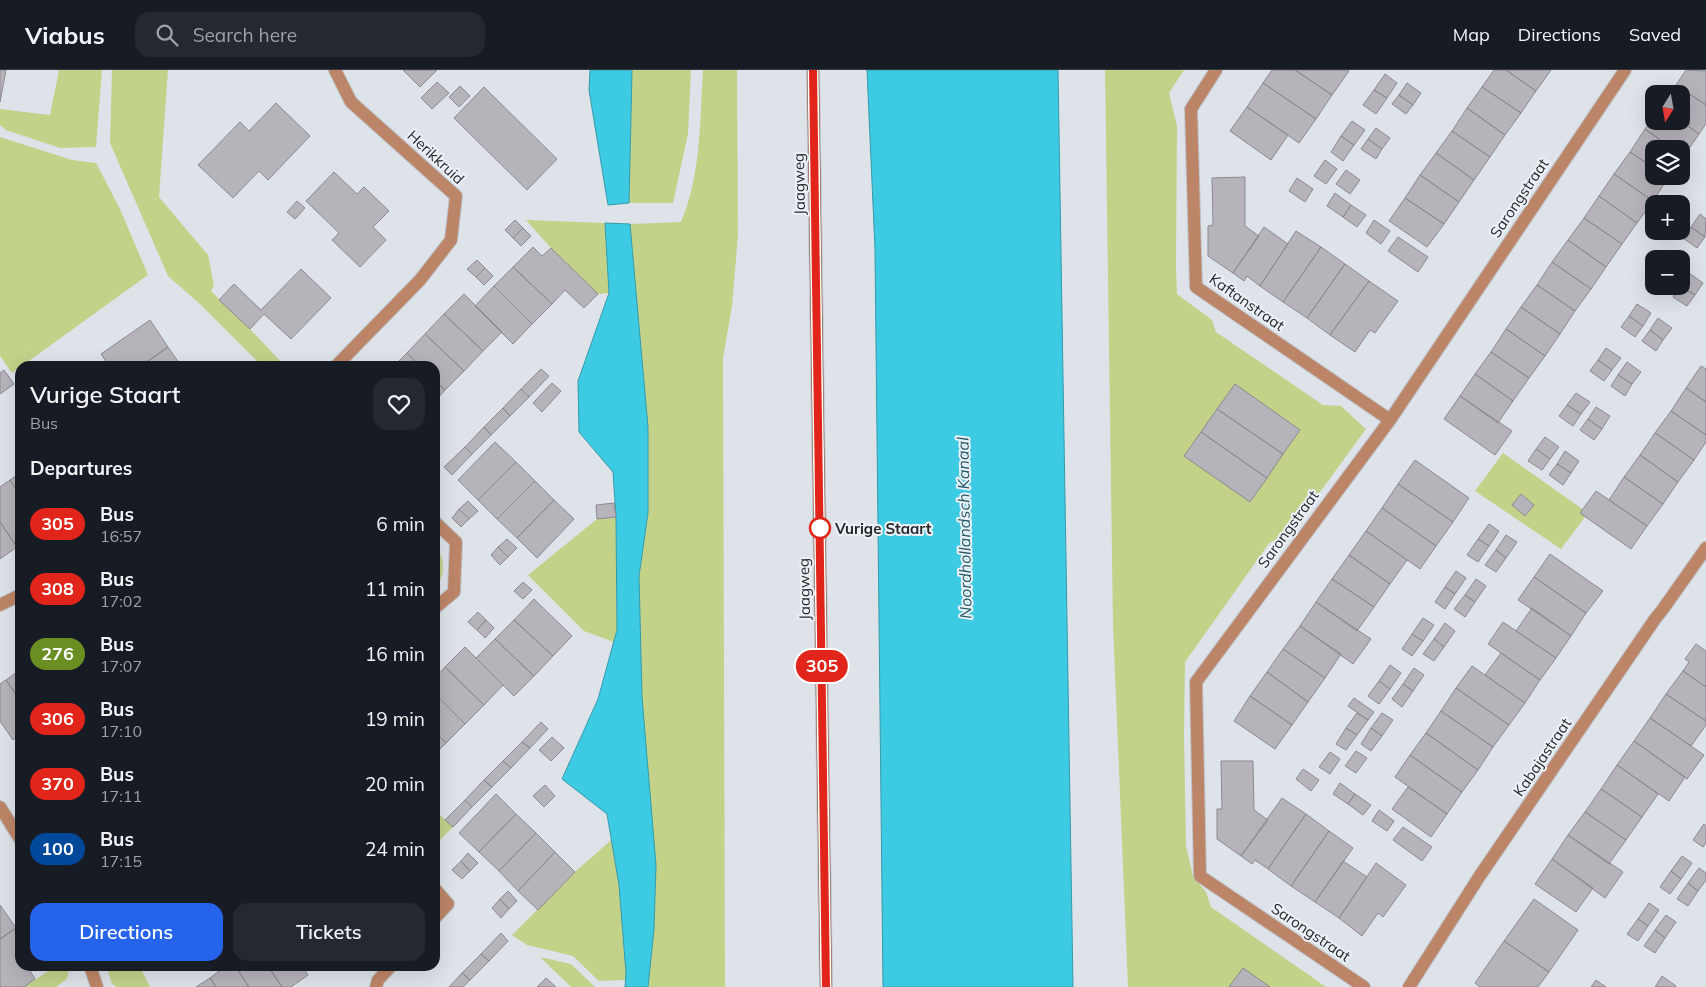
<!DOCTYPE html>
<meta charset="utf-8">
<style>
:root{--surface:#171b24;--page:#242831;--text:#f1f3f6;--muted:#9ea1a6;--line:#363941;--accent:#2563eb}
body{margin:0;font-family:Mulish,sans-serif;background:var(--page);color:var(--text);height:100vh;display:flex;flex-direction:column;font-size:19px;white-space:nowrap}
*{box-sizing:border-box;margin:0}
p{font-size:16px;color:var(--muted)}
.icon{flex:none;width:28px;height:28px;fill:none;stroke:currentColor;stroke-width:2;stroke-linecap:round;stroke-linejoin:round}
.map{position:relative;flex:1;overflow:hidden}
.sheet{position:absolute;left:15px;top:291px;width:425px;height:610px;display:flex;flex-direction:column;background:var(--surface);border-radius:15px;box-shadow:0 5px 20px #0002}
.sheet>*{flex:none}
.badge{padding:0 10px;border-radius:16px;font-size:18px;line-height:32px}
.needle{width:32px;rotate:191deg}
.controls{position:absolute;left:1645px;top:15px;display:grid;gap:10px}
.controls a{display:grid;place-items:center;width:45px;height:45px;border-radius:10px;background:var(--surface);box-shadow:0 5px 20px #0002;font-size:25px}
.map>.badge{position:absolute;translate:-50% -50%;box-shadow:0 0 0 2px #fff}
h2{padding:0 15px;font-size:19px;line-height:45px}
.round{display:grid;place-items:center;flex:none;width:52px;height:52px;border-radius:15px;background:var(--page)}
.head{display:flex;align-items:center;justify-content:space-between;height:85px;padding:0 15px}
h1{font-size:24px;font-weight:600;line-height:38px}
.cta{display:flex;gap:10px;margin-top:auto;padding:10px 15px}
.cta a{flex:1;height:58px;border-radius:15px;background:var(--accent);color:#fff;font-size:20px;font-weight:600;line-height:58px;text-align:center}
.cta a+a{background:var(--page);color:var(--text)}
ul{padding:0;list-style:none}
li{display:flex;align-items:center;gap:15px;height:65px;padding:0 15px}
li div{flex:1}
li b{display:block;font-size:19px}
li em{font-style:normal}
li .badge{min-width:55px;font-weight:700;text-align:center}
header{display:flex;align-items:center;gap:30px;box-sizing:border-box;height:70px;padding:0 25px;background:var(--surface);border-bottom:1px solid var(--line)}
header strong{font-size:24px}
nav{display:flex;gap:28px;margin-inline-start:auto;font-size:18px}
.search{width:350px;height:45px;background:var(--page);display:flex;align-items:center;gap:12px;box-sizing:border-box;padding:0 18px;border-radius:15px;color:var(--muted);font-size:19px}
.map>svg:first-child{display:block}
.green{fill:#c2d289}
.water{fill:#3ccbe3;stroke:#359aab}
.building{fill:#b6b3ba;stroke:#8c8990}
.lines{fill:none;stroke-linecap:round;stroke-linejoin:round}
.minor-casing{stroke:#bdc1c7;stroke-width:14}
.major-casing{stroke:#bdc1c7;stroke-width:14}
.minor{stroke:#bd8567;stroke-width:12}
.major{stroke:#7c4220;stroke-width:12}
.line-casing{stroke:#fff;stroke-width:11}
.line{stroke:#e1251b;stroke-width:8}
.stop-dot{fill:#fff;stroke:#e1251b;stroke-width:2.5}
.labels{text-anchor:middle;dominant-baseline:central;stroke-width:4;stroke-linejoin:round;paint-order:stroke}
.street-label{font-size:15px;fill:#252729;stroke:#ecf0f7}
.stop-label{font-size:15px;font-weight:bold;fill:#252729;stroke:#ecf0f7;text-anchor:start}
.water-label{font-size:16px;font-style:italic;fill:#225a65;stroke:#ecf0f7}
</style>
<header>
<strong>Viabus</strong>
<div class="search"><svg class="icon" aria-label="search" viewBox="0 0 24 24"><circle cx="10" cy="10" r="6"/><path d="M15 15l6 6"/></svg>Search here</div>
<nav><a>Map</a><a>Directions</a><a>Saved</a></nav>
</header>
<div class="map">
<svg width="1706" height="917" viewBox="0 0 1706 917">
<rect width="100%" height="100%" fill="#dee3ea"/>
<!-- green -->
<path class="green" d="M59,0h43l-6,77 -36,1 -54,-18 -6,-5v-16l50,6z
M112,0h56l-9,127 49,58 6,31 -3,5 39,38 35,37h-23l-62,-62 -32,-28 -58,-133z
M632,0h59l-3,64 -15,69h-44z
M703,0h34l1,165 -6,71 -9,52 2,629h-77l6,-58 2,-64 -14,-168 -3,-121 9,-63v-86l-18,-203 51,-2c20,-46 19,-103 22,-152z
M1105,0h79l-15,23 8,33 -1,141 1,27 35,26 4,12 107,73 18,1 25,23 -81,111 -15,2 -85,120 -1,72 2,112 7,30 13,16 5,15 115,80h-198l-15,-362z
M0,67l72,23 24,3 24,46 28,66 -136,98 -12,-17z
M526,150l79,3 4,70 -11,1 -47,-46z
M1503,383l85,60 -27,36 -86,-58z
M616,447l1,113 -3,12 -30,-11 -56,-56 69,-56z
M435,473c9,14 12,32 0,45z
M435,740l18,17 -18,18z
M611,770l8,44 7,89v7l-27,1 -26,-25 -46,-11 -15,-10 63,-63z
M540,887l31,7 24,23h-24z
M56,896h14l-3,13 -11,8h-32z
M108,896h15l4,5 14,-2 9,18h-33l-5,-3 -5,-15z"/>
<!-- water -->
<path class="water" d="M590,0h42l-3,133 -21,2 -19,-115z
M867,0h191l15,917h-190l-8,-738z
M605,153l25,1 18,203v86l-9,63 3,121 14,168 -2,64 -6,58h-23l1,-14 -7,-88 -12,-71 -45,-35 36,-80 19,-69 -1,-113 -3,-45 -34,-40 -1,-51 31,-88z"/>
<!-- building -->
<path class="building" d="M0,0h6l-6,32z
M403,0h34l-17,17z
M1272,0h23l37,25 -16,24 -53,-36z
M1295,0h52l2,1 -17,24z
M1494,0h12l30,21 -15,22 -39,-26z
M1506,0h45l-15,21z
M1686,0l20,1v34l-30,-20z
M1385,4l12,9 -10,15 -13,-8z
M437,12l12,11 -17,16 -11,-11z
M1263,13l53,36 -17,24 -52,-36z
M1407,13l14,10 -8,12 -14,-10z
M1676,15l30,20v19l-7,10 -18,-13v-27h-11z
M460,16l10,10 -11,11 -10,-10z
M484,17l73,72 -30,31 -73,-72z
M1482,17l39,26 -16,22 -38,-27z
M1374,20l13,8 -11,16 -13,-9z
M1399,25l14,10 -7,9 -14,-10z
M276,33l34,33 -42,44 -9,-9 -26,27 -35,-33 42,-43 9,9z
M1247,37l41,28 -17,25 -41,-29z
M1467,38l38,27 -15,22 -38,-26z
M1654,47v4h27l18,13 -15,22 -3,-2v-5h-8l-28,-20z
M1352,51l13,9 -11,15 -13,-9z
M1376,58l14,10 -8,11 -14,-10z
M1645,59l28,20h-19v19l-24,-16z
M1452,61l38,26 -16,23 -38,-27z
M1341,66l13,9 -11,16 -12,-9z
M1368,69l14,10 -6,10 -15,-10z
M1630,82l24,16v8h11l3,2 -15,23 -39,-27z
M1436,83l38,27 -15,22 -39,-27z
M1325,90l12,9 -11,15 -12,-8z
M1346,100l14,10 -10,14 -14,-10z
M334,102l23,22 7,-7 25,24 -16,16 13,13 -26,27 -28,-27 7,-7 -33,-32z
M1614,104l39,27 -16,22 -38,-27z
M1420,105l39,27 -15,22 -39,-26z
M1245,107v49l14,10 -26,37 -25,-17v-30l5,-1 -1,-47z
M1297,108l16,11 -8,13 -16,-11z
M1335,123l16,12 -8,12 -16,-11z
M1599,126l38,27 -15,21 -38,-26z
M1405,128l39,26 -17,23 -38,-26z
M297,131l8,7 -10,11 -8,-7z
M1351,135l15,10 -9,12 -14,-10z
M1700,144l6,5 -1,18 -14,-10z
M1584,148l38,26 -16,23 -38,-27z
M515,150l8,8 -10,10 -8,-8z
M1374,150l16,11 -9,13 -15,-11z
M1264,157l24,17 -28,42 -13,-10 -3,5 -11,-8z
M1691,157l14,10 -8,11 -14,-10z
M523,158l8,8 -10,10 -8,-8z
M1296,161l25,16 -38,55 -23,-16z
M1398,167l30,20 -10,15 -30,-21z
M1568,170l38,27 -15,22 -39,-27z
M533,177l9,9 9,-8 47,46 -14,14 -19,-18 -13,14 -39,-37z
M1321,177l24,17 -38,54 -24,-16z
M477,190l8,8 -9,9 -9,-8z
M1552,192l39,27 -16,22 -38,-26z
M1345,194l24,17 -39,54 -23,-17z
M513,197l39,37 -20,20 -38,-38z
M485,198l8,8 -9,9 -8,-8z
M301,199l30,29 -40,41 -27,-25 -14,15 -31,-29 15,-16 27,26z
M1689,203l14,10 -8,12 -14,-9z
M1369,211l29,20 -23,32 -5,-3 -15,22 -25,-17z
M1537,215l38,26 -15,23 -39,-27z
M494,216l38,38 -19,20 -38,-38z
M1680,216l15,9 -8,11 -14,-9z
M464,224l38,38 -19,19 -39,-37z
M1637,234l14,9 -8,13 -14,-10z
M1521,237l39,27 -15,22 -39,-27z
M444,244l39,37 -19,20 -39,-37z
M1629,246l14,10 -8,11 -14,-10z
M1658,248l14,10 -9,12 -13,-10z
M150,250l18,27 -27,19h-32l-8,-12z
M1506,259l39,27 -16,22 -38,-26z
M1650,260l13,10 -7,11 -14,-10z
M425,264l39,37 -19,19 -10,-9v-15h-15l-13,-13z
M168,277l13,19h-40z
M1606,278l15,10 -9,12 -14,-10z
M1491,282l38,26 -16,23 -38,-27z
M407,283l13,13h-26z
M1598,290l14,10 -8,11 -14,-10z
M1627,292l14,10 -9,12 -14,-9z
M1701,296l5,3v33l-20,-14z
M541,299l8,7 -20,21 -8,-8z
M4,300l10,14 -14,10v-21z
M1475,304l38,27 -15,22 -38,-27z
M1618,305l14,9 -7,12 -14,-10z
M435,311l10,9 -10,11z
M552,313l9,8 -19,21 -9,-9z
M1235,314l65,46 -17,24 -66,-45z
M1686,318l20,14v33l-35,-24z
M521,319l8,8 -19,19 -7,-8z
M1576,323l14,9 -9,12 -14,-9z
M1460,326l52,35 -17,24 -51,-36z
M1567,335l14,9 -8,12 -14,-10z
M1596,337l14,9 -8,13 -14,-10z
M503,338l7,8 -19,19 -7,-8z
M1217,339l66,45 -16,24 -66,-46z
M1671,341l35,24v7l-12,18 -39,-27z
M1588,349l14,10 -8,11 -14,-10z
M484,357l7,8 -19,19 -7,-7z
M1201,362l66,46 -17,24 -66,-46z
M1655,363l39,27 -16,22 -38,-27z
M1545,367l14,10 -9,12 -14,-10z
M495,372l21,20 -38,38 -20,-20z
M465,377l7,7 -20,21 -8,-8z
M1536,379l14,10 -8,11 -14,-9z
M1565,381l14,10 -8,12 -14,-9z
M1640,385l38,27 -15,22 -39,-27z
M1415,390l54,38 -16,24 -55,-38z
M516,392l19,19 -38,38 -19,-19z
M1557,394l14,9 -8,12 -14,-10z
M20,403v22l-10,-15z
M1624,407l39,27 -16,22 -38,-26z
M10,410l10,15v50l-3,2 -17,-25v-35z
M535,411l19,19 -37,38 -20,-19z
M1398,414l55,38 -17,24 -54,-38z
M1596,421l51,35 -16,23 -51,-36z
M1521,424l13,11 -9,11 -13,-11z
M554,430l20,19 -37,39 -20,-20z
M468,431l10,10 -9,8 -10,-10z
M614,433l2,14 -19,2 -1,-14z
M1382,438l54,38 -16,23 -54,-38z
M459,439l10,10 -8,8 -9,-9z
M0,452l17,25 -17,12z
M1489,454l10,7 -10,15 -11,-7z
M1366,461l41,29 -17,24 -41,-29z
M1506,465l11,7 -11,16 -10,-8z
M507,469l10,9 -9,9 -10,-10z
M1478,469l11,7 -11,16 -11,-7z
M498,477l10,10 -8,8 -9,-10z
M1496,480l10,8 -10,14 -11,-7z
M1550,484l53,37 -17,22 -52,-36z
M1349,485l41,29 -16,23 -42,-28z
M1456,501l10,7 -11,16 -10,-7z
M1534,507l52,36 -15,23 -53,-36z
M1332,509l42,28 -17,24 -41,-29z
M1476,509l10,7 -11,16 -10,-7z
M523,512l9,8 -9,9 -9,-8z
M1445,517l10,7 -10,15 -10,-7z
M1465,525l10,7 -10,15 -11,-8z
M534,529l38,37 -19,20 -39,-36z
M1316,532l55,37 -18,25 -53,-38z
M1532,538l39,28 -15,22 -40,-27z
M478,542l8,8 -9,10 -9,-8z
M1423,548l11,7 -11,16 -11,-7z
M486,550l8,8 -9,10 -8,-8z
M514,550l39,36 -19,20 -39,-37z
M1503,552l53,36 -16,22 -52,-36z
M1445,553l10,8 -11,16 -10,-8z
M1300,556l41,28 -16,24 -42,-29z
M1412,564l11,7 -11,15 -10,-7z
M495,569l39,37 -20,20 -38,-38z
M1434,569l10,8 -10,14 -11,-7z
M1696,574l10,7v36l-23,-16 6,-9 -4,-3z
M465,577l38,38 -19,20 -39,-38z
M1283,579l42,29 -17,24 -41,-30z
M1501,583l39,27 -15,23 -40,-28z
M1390,595l11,8 -11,16 -11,-8z
M1472,596l53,37 -16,22 -53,-37z
M445,597l39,38 -19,19 -30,-30v-16z
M1414,598l10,7 -11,16 -10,-7z
M20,600v30l-14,-20z
M1683,601l23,16v34l-40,-27z
M1267,602l41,30 -16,23 -42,-29z
M6,610l14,20v35l-7,5 -13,-19v-37z
M1379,611l11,8 -11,15 -11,-8z
M1403,614l10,7 -11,16 -10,-8z
M1456,618l53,37 -16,22 -52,-36z
M435,624l30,30 -19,19 -11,-11z
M1666,624l40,27v4l-15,21 -41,-28z
M1250,626l42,29 -17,24 -41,-28z
M1354,628l20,14 -6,8 -20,-14z
M1441,641l52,36 -15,23 -52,-37z
M1357,643l11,7 -11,15 -11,-7z
M1382,643l11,7 -11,16 -11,-8z
M1650,648l54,37 -17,24 -53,-38z
M541,652l7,7 -18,19 -8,-6z
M1346,658l11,7 -11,15 -10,-6z
M1371,658l11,8 -11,15 -10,-7z
M435,662l11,11 -11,11z
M1426,663l52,37 -16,22 -52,-37z
M552,667l12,11 -13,13 -12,-11z
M1634,671l51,36 -16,24 -52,-36z
M522,672l8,6 -19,20 -8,-7z
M1356,681l11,7 -11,15 -11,-7z
M1330,682l10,7 -10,15 -11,-7z
M1410,685l52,37 -15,22 -52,-37z
M503,691l8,7 -19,19 -8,-7z
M1221,691h32l1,49 14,10 -27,36 -24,-17v-30h5z
M1617,695l41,29 -16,23 -41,-28z
M1303,699l16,11 -8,11 -15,-12z
M484,710l8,7 -20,20 -7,-7z
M1340,713l15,11 -7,10 -15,-10z
M545,715l10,11 -11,11 -11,-11z
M1408,717l39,27 -16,23 -39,-28z
M1601,719l41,28 -16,23 -41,-28z
M496,724l20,20 -37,38 -20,-19z
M1355,724l16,11 -8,10 -15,-11z
M1282,728l24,16 -38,55 -13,-9 -3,4 -11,-8z
M465,730l7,7 -19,20 -8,-7z
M1379,740l15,11 -7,10 -15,-10z
M1585,742l41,28 -17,24 -41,-29z
M516,744l20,19 -37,38 -20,-19z
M1306,744l23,17 -38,55 -23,-17z
M1704,754l2,2v17l-3,4 -10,-7z
M1403,757l29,20 -10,14 -29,-21z
M1329,761l24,17 -38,54 -24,-16z
M536,763l19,19 -37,39 -19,-20z
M1568,765l55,37 -18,26 -53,-39z
M555,782l20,20 -37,38 -20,-19z
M468,783l10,10 -8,8 -9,-10z
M1682,786l10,7 -11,16 -10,-8z
M1552,789l41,29 -17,24 -41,-28z
M461,791l9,10 -8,8 -10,-9z
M1343,791l24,16 -28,41 -24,-16z
M1376,793l30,22 -23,32 -5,-4 -16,23 -23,-18z
M1699,798l7,5v7l-8,11 -10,-8z
M1671,801l10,8 -11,15 -10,-7z
M1688,813l10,8 -10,15 -11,-7z
M508,821l9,10 -8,8 -9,-10z
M500,829l9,10 -8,9 -9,-10z
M1534,829l44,31 -29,42 -45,-31z
M1649,833l10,7 -11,16 -10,-7z
M0,835l16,23 -16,11z
M1666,845l10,7 -11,16 -10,-8z
M1638,849l10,7 -10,15 -11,-7z
M16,858l4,5v33h7l8,13 -11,8h-24v-48z
M1655,860l10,8 -10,15 -11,-7z
M501,863l7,8 -19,20 -8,-7z
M1504,871l45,31 -11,15h-58l-5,-4z
M481,884l8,7 -19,19 -8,-7z
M226,896h9l14,21h-33l-6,-9z
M235,896h33l14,21h-33z
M268,896h34l6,9 -17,12h-9z
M1243,898l27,19h-41z
M462,903l8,7 -7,7h-14z
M1662,906l14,10 -1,1h-20z
M210,908l6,9h-20z
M546,908l10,9h-19z
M1596,910l1,1 9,6h-15z"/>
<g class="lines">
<!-- minor casing -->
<g class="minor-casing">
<path id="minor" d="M335,0l16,32 105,94 -5,44 -31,40 -84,86
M1216,0l-25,39 5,178 194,133
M435,452l21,20 -2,50 -19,16
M0,535l20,-10
M0,737l20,32
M435,819l13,15 -13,14
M90,896l7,21
M376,917l2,-7 13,-14
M1364,917l-164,-111 -4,-194 194,-262 235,-350
M1409,917l70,-110 176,-258 8,-10 43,-61"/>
</g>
<!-- major casing -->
<g class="major-casing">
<path id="major" d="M813,0l13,917"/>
</g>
<!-- minor -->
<use href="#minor" class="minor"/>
<!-- major -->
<use href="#major" class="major"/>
</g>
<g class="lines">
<!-- line casing -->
<g class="line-casing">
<path id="line" d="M813,0l13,917"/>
</g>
<!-- line -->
<use href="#line" class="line"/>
</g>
<!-- markers -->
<circle class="stop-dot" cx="820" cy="458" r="10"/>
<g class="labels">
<!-- street labels -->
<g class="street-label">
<text transform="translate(436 87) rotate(43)">Herikkruid</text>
<text transform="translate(799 114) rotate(-91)">Jaagweg</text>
<text transform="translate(1519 128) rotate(-56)">Sarongstraat</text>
<text transform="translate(1247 232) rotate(35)">Kaftanstraat</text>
<text transform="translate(1288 459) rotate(-54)">Sarongstraat</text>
<text transform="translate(804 519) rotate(-91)">Jaagweg</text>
<text transform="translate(1542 687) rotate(-56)">Kabajastraat</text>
<text transform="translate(1311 862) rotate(34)">Sarongstraat</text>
</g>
<!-- stop labels -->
<g class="stop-label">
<text x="835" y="458">Vurige Staart</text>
</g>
<!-- water labels -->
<g class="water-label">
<text transform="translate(964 458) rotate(-91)">Noordhollandsch Kanaal</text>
</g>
</g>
</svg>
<div class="controls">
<a><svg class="needle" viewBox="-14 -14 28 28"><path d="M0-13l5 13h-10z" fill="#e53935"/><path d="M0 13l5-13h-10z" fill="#9ea1a6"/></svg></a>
<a><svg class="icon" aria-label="layers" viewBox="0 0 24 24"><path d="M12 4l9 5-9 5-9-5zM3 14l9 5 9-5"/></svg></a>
<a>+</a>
<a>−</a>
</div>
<b class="badge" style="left:822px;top:596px;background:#e1251b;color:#fff">305</b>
<section class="sheet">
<div class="head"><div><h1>Vurige Staart</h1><p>Bus</p></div><a class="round"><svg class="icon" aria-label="heart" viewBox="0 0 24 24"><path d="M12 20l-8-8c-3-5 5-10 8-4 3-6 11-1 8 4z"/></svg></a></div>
<h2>Departures</h2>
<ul>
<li><span class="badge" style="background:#e1251b;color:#fff">305</span><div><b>Bus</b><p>16:57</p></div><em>6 min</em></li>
<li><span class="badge" style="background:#e1251b;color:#fff">308</span><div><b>Bus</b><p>17:02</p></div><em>11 min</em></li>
<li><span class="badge" style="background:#6b8e23;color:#fff">276</span><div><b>Bus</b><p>17:07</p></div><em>16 min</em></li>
<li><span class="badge" style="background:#e1251b;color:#fff">306</span><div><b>Bus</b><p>17:10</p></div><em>19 min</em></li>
<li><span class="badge" style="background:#e1251b;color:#fff">370</span><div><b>Bus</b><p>17:11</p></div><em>20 min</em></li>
<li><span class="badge" style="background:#004899;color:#fff">100</span><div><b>Bus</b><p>17:15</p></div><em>24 min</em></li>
</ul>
<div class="cta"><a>Directions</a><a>Tickets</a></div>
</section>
</div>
